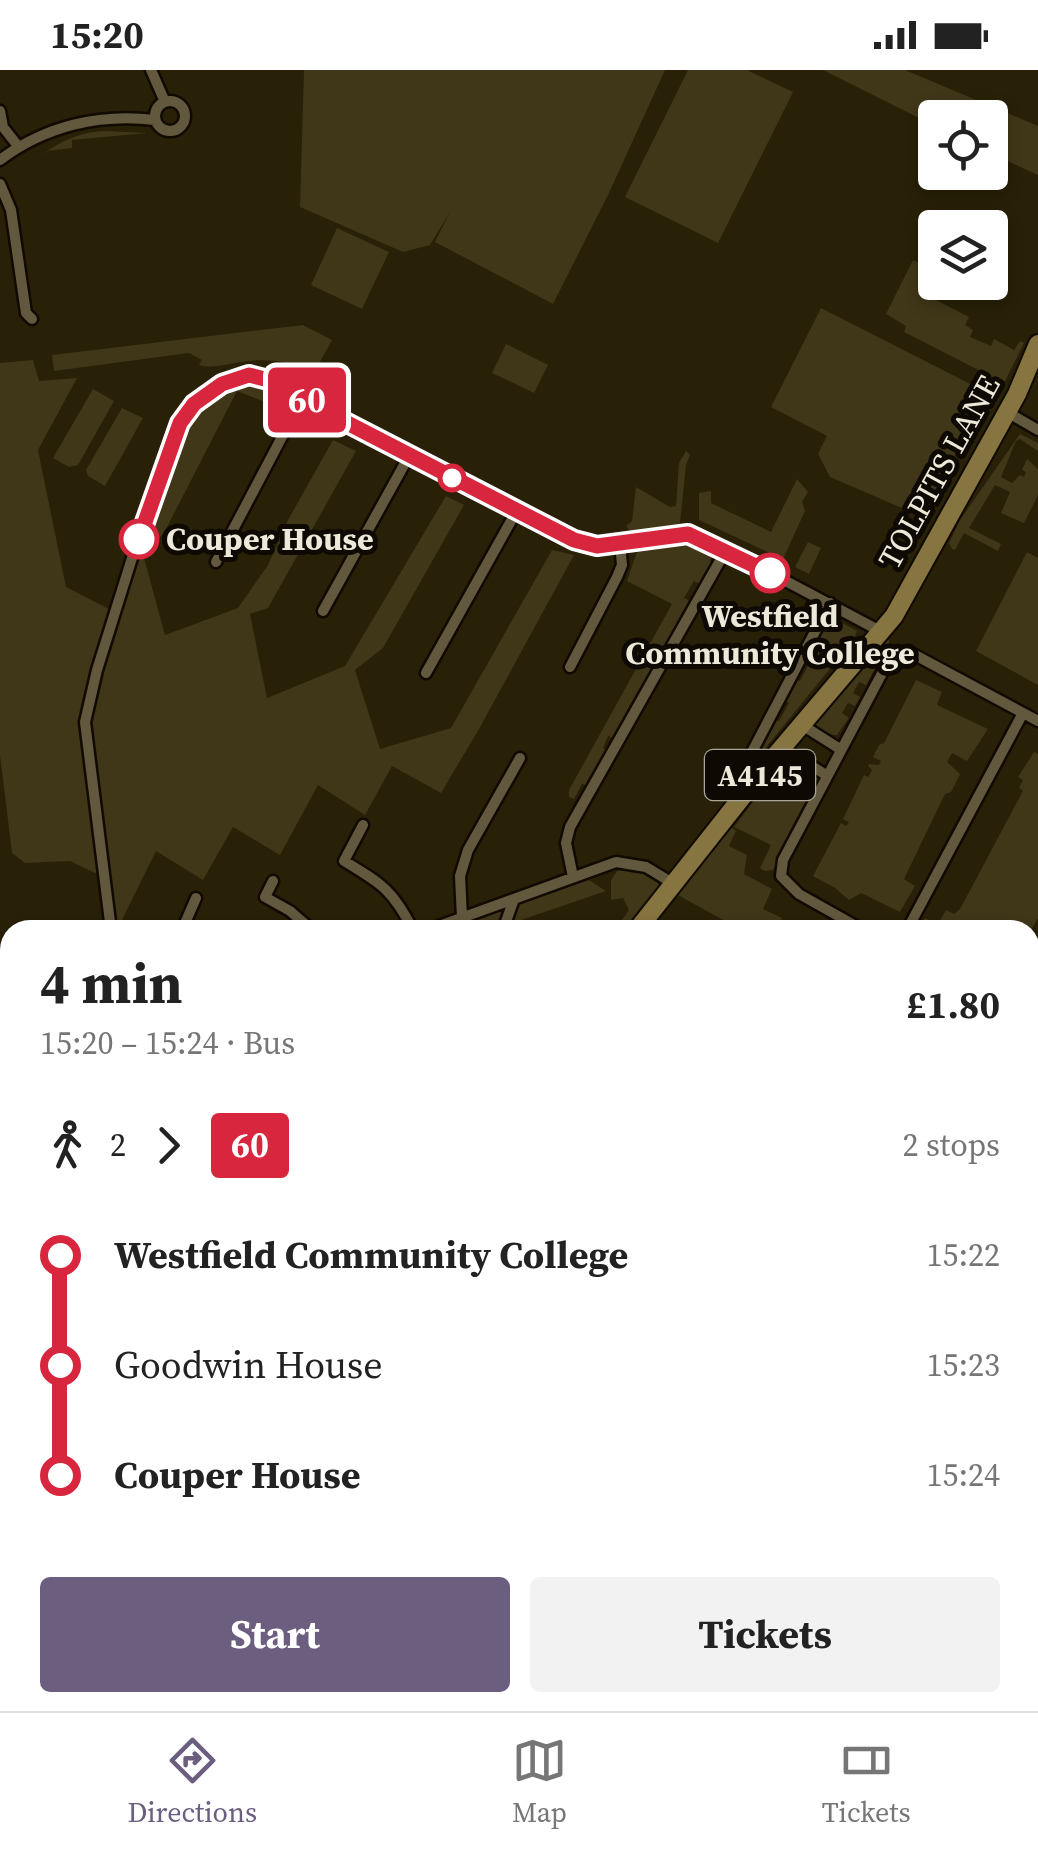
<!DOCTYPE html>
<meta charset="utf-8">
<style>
:root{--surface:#fff;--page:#f2f2f2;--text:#222;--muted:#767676;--line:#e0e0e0;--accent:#6b5e7f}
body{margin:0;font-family:"Source Serif 4",serif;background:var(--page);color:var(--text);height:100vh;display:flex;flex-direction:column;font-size:38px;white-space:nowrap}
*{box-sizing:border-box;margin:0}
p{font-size:32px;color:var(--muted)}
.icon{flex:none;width:55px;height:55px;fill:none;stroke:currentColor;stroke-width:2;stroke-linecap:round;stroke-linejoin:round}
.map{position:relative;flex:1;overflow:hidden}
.details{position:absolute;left:0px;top:850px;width:1040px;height:792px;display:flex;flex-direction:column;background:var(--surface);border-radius:30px 30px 0 0;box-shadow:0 5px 15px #0003}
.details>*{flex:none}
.badge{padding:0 20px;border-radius:8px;font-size:35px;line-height:65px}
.tools{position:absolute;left:918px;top:30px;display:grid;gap:20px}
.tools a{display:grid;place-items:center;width:90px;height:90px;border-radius:10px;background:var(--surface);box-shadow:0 5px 15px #0003;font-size:50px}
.map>.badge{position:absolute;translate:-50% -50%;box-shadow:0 0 0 5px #fff}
.legs{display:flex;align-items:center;gap:15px;height:110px;padding:0 40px;font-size:32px}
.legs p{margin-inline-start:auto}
.summary{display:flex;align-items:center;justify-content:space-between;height:170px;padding:0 40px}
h1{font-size:55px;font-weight:700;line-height:75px}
.cta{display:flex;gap:20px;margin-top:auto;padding:20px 40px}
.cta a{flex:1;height:115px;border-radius:10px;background:var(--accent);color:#fff;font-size:40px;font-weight:700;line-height:115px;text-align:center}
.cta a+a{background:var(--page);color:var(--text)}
ul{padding:0 40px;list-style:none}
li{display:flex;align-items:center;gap:35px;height:110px;font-size:38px}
li i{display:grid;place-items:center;width:15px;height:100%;margin:0 12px;background:currentColor}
li i::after{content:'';width:25px;height:25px;margin:-12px;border:8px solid;border-radius:50%;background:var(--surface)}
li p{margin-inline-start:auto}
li:first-child i{background:linear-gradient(#0000 50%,currentColor 0)}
li:last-child i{background:linear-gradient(currentColor 50%,#0000 0)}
.status{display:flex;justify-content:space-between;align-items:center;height:70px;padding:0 50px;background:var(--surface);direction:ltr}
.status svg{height:28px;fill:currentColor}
.dock{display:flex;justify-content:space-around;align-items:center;height:140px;border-top:2px solid var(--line);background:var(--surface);font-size:28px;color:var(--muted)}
.dock a{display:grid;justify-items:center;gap:5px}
.dock .selected{color:var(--accent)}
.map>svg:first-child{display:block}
.green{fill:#403618}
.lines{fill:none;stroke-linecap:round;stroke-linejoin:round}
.street-casing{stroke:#110a00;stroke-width:15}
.primary-casing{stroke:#110a00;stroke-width:22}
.street{stroke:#61583e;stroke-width:10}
.primary{stroke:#867540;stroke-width:18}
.line-1-casing{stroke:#fff;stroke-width:22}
.line-1{stroke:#d7263d;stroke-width:15}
.stop-1-dot{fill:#fff;stroke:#d7263d;stroke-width:5}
.labels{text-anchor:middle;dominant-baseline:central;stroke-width:10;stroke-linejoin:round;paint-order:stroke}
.shield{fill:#0e0a03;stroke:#aaa69a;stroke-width:2.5}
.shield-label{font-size:30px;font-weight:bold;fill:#ede9da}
.street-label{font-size:32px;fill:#ede9da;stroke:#0e0a03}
.stop-label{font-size:32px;font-weight:bold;fill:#ede9da;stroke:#0e0a03;text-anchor:start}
</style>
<div class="status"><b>15:20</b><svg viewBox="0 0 49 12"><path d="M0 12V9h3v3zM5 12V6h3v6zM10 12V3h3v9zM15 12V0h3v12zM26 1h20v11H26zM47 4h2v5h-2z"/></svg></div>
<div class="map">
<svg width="1038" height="1641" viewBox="0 0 1038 1641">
<rect width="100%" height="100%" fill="#282007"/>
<!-- green -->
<path class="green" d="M304,0h361l-56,123 -56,111 -118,-62 15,-30 -20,33 -27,7 -103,-45z
M688,0h59l46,22 -75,151 -93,-46z
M823,0h82l133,56v49l-48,-22v-35h-55v8z
M106,61l41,2 -75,7v8l-25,3 -7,8c14,-17 43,-28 66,-28z
M337,158l52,24 -27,57 -51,-24z
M913,190l22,11v11l4,1 -7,15 37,19 -4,8 8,5 -3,7 21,9 3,-7 20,11 6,-9 4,2 -20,40 -100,-51 2,-6 -20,-12z
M821,238l169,86 -65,124 -95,-41 -12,-23 9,-18 -56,-29z
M303,255l29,15 -18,33c-24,-12 -46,-15 -73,-11 -15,2 -27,7 -42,3l3,-5 -13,-7 -135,18 -2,-16z
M506,274l42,21 -14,28 -42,-20z
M33,290l6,21 38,-3 -39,72 28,137 43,22 27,-79 16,-5c16,-59 48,-184 134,-131l4,18 -53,-21 -72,140 -21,27 21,77 73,-27 30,-43 20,-45 45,-80 23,11 -88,157 -18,6 17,84 78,-32 101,-170 18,9 -81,143 -28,22 25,79 71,-21 101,-178 22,5 -95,174 -38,64 -49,-27 -27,49 -47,-30 -38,70 -47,-28 -30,53 -47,-29 -39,79 -9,-58 -13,1 -25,-12 -45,2 -13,-10 -12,-98v-392z
M93,319l21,12 -36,64 -9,2 -16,-9z
M122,338l21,10 -38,68 -17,-10 -2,-6z
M1020,364l18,9v8l-18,-12 -4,2 -15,36 11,6 8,-8 4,2 2,-5 -4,-2 5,-11 11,10v26l-14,28 -23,-10 9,-21 -15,-7 -26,43 32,16 -3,7 -34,-18 -9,17 -3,-1 -3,-6 11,-23z
M686,381l4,4 -4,10 -6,58 -6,5 -44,3 -4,-5 6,-5 4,-34 34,20 6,-1 3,-43z
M797,409l11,13 -6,10 3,9 -22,48 -84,-39v-27l12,-2v12l60,29z
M673,469c39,0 46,13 29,46l-8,-4 -10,17 8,4 -77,137 -7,-3 -5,12 5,5 -18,34 -8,-3 -8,15 -5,-2v-7l103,-186 -45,-23c14,-36 4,-35 46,-42z
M808,472l13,6 -12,26 -14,-7z
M1027,482l11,6v127l-62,-34z
M831,547l26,14 -3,8 -91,112 -3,-4 12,-29 7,3 10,-18 -7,-5 11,-20 7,3 10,-19 -6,-4 19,-37z
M888,563l2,19 -11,9 -13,24 -7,-3 -6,11 7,4 -5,9 -7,-3 -6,10 7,5 -12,17 -14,-1 -7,-9 1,-7z
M916,610l26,12 -5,13 51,24 -21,32 -15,-8 -5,9 13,12 -9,18 -6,2 -41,85 11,7 -15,26 -39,-19 -12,7 -14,-12 -22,-12 28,-53 5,3 3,-4 -6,-3 21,-44 4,2 4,-7 -4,-4 1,-2 10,1 2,-4 -8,-4 6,-12 5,-2z
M1034,682l4,2v164l-8,14 -112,-2 7,-12 13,6 8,-14 8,4 6,-5 63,-118 -4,-3 4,-8 -5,-3z
M783,692l35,16 1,6 -46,86 -8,1 -5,-3 11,-23 -37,-18z
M731,757l5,4 -7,15 18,9 -3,19 28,15 -9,20 19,9 -6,12h-35l-65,-36z
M631,799l18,3 11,14 -1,7 -28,37 -14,-3 12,-17 -6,-12 -12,2v-20l6,-9z
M589,810l17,11 -114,39h-46z
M1038,1155v486h-1038v-149l10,5v135h1020v-465z"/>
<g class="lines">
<!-- street casing -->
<g class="street-casing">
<path id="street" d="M151,0l14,32
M155 46a15 15 0 1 1 30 0a15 15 0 1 1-30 0Z
M0,41l3,16 15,19
M0,90c45,-34 100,-47 155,-40
M0,114l11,26 15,103 6,6
M1007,342l31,18
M216,492l77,-146 17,-13
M323,541l86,-155
M570,597l47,-90 5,-12 -2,-22
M426,603l90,-161
M802,655l38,24
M783,678l43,27
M769,693l-16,-13 77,-147
M745,694l8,-14
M363,755l-19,36c38,23 49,29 69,69
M573,807l-7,-34 4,-16 156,-277
M273,811l-8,16 25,14 22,19
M462,848l-2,-42 8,-26 52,-92
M111,860l-26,-208 12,-52 35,-112 49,-135c14,-20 39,-48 66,-47 31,0 56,23 82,38 81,43 162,86 245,126l23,6 71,-12 20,1 94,44 98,52
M182,860l14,-32
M428,860l188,-68 30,5 28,17
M503,860l11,-31
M863,860l-64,-36 -18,-18 2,-16 105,-198 12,-7h15l123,66
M907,860l116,-217
M1030,934l8,-15
M1030,981l8,8
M1030,1044l8,4
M1030,1158l8,-12"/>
</g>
<!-- primary casing -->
<g class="primary-casing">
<path id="primary" d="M637,860l132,-167 125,-147 123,-222 21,-50
M0,1485l10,-6"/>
</g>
<!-- street -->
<use href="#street" class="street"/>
<!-- primary -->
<use href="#primary" class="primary"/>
</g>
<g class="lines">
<!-- line-1 casing -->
<g class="line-1-casing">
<path id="line-1" d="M139,469l41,-116 14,-19 28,-20 27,-9 31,8 46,29 248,128 23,6 91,-12 82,39"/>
</g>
<!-- line-1 -->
<use href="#line-1" class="line-1"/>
</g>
<!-- markers -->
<g class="stop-1-dot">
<circle cx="452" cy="408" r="12"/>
<circle cx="139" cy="469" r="18"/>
<circle cx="770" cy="503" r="18"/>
</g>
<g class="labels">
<!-- shield labels -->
<rect class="shield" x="705" y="680" width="110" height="50" rx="8"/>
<g class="shield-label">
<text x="760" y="705">A4145</text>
</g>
<!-- street labels -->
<g class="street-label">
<text transform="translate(939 402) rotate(-61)">TOLPITS LANE</text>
</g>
<!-- stop labels -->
<g class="stop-label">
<text x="166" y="469">Couper House</text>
<text x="770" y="546" text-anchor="middle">Westfield<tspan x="770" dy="37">Community College</tspan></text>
</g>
</g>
</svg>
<div class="tools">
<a><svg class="icon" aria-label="locate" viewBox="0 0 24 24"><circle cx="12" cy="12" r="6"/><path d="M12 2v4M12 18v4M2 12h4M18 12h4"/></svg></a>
<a><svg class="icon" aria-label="layers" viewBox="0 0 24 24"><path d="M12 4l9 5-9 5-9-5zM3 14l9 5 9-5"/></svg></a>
</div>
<b class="badge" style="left:307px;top:330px;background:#d7263d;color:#fff">60</b>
<section class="details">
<div class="summary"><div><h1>4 min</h1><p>15:20 – 15:24 · Bus</p></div><b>£1.80</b></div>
<div class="legs"><svg class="icon" aria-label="walk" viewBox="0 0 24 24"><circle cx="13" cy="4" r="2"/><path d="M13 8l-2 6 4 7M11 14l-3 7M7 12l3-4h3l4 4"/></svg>2<svg class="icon" aria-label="forward" viewBox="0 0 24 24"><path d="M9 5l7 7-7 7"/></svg><b class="badge" style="background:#d7263d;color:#fff">60</b><p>2 stops</p></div>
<ul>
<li><i style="color:#d7263d"></i><b>Westfield Community College</b><p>15:22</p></li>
<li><i style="color:#d7263d"></i><span>Goodwin House</span><p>15:23</p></li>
<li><i style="color:#d7263d"></i><b>Couper House</b><p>15:24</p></li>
</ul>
<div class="cta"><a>Start</a><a>Tickets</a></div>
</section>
</div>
<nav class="dock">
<a class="selected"><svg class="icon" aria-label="directions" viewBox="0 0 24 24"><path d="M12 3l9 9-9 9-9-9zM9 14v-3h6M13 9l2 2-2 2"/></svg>Directions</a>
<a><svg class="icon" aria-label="map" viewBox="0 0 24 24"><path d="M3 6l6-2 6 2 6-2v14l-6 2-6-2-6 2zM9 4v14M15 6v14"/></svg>Map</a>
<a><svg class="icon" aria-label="tickets" viewBox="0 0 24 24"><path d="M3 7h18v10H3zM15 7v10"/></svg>Tickets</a>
</nav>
